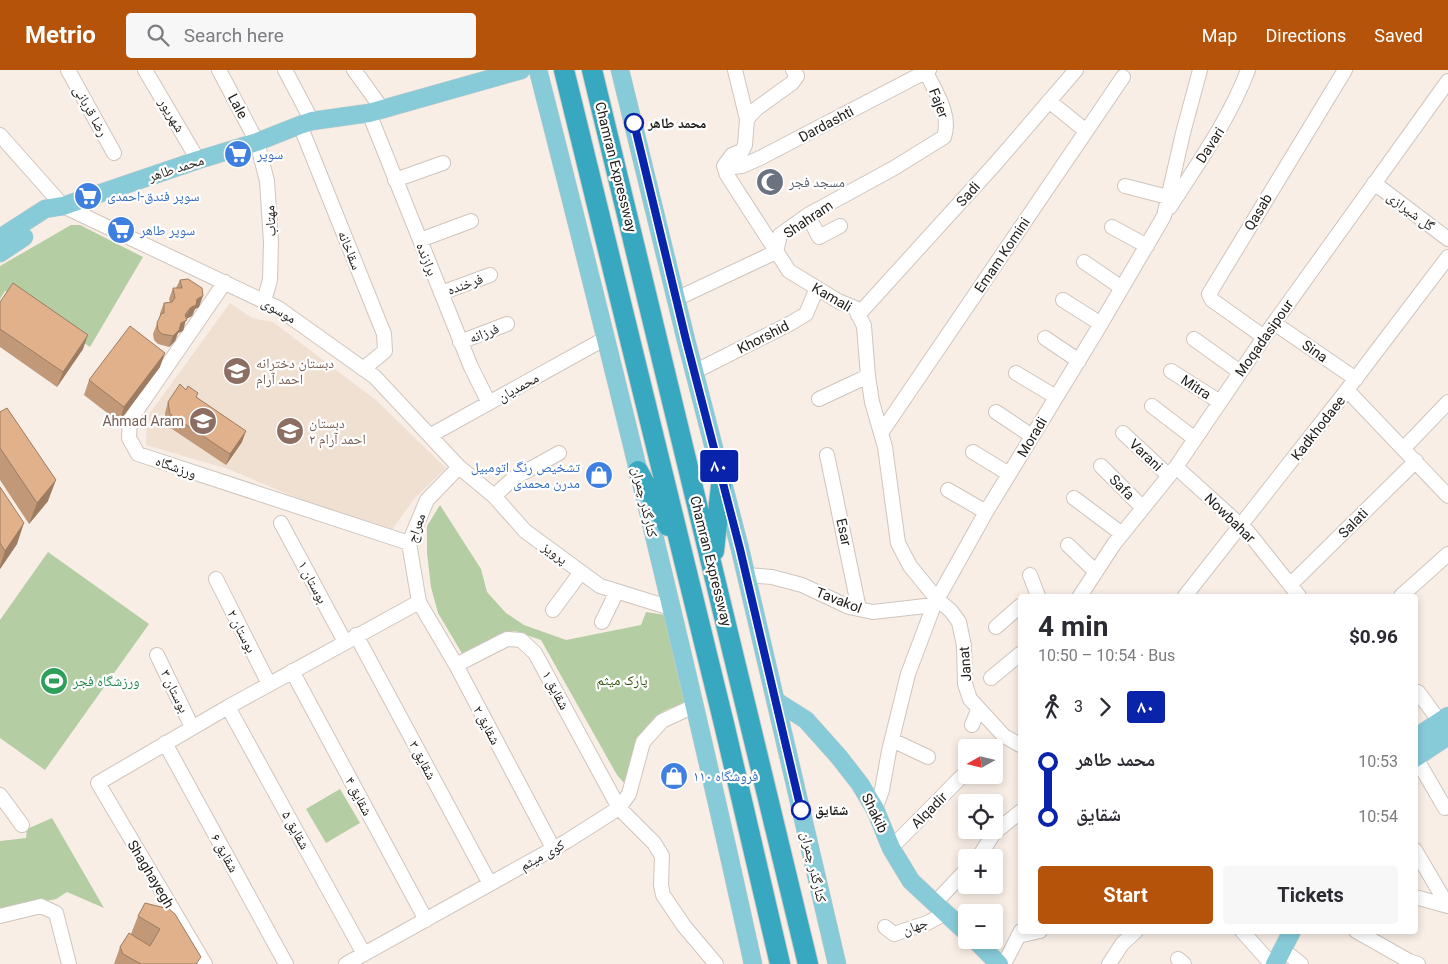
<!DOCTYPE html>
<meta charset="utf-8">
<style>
:root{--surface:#fff;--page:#f7f7f7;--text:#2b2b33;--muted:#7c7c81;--accent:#b45309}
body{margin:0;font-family:Roboto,"Noto Naskh Arabic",sans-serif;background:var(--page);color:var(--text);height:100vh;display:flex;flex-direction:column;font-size:19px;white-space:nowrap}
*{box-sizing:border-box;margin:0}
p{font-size:16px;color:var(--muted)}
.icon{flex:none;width:28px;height:28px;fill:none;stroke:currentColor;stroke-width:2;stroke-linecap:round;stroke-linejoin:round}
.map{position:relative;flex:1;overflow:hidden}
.panel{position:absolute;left:1018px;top:524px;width:400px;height:340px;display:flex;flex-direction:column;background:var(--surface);border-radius:5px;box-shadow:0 2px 8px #0003}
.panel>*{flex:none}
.badge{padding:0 10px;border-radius:4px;font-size:18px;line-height:32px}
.needle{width:32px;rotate:262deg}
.controls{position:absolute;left:958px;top:669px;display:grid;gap:10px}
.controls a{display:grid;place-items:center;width:45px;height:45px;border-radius:5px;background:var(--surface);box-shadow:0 2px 8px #0003;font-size:25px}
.map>.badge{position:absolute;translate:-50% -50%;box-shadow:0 0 0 2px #fff}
.legs{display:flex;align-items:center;gap:8px;height:55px;padding:0 20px;font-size:16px}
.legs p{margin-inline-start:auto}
.head{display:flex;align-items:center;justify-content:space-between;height:85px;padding:0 20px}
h1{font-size:28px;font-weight:700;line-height:38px}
.cta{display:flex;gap:10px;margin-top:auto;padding:10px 20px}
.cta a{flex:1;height:58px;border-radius:5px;background:var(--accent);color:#fff;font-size:20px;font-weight:700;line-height:58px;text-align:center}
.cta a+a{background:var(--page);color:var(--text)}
ul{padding:0 20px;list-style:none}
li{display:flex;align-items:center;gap:18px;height:55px;font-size:19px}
li i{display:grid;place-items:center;width:8px;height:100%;margin:0 6px;background:currentColor}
li i::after{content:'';width:12px;height:12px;margin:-6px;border:4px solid;border-radius:50%;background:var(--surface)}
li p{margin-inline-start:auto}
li:first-child i{background:linear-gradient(#0000 50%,currentColor 0)}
li:last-child i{background:linear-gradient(currentColor 50%,#0000 0)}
header{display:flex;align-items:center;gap:30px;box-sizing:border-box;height:70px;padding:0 25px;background:var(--accent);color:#fff}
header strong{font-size:24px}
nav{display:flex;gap:28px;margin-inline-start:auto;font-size:18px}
.search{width:350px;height:45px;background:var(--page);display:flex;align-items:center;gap:12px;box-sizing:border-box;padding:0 18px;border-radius:5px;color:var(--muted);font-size:19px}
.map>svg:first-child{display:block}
.built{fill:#f0e0d2}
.green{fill:#b5cda3}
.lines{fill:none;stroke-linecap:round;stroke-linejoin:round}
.minor-casing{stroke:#cfc5bd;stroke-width:16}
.major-casing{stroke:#cecdcc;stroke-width:19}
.highway-casing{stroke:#cecdcc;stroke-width:22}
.minor{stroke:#fff;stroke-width:14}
.major{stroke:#87cbd9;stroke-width:18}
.highway{stroke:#37a8bf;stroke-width:20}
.wall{fill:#c19878}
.shaded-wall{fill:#9d7c61}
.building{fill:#e0b18b;stroke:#9d7c61}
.line-1-casing{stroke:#fff;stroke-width:11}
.line-1{stroke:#0924aa;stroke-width:8}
.stop-1-dot{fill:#fff;stroke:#0924aa;stroke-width:2.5}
.labels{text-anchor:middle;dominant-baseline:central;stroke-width:4.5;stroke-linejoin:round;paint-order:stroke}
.street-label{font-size:14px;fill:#1f1c19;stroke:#fff}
.stop-label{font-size:14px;font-weight:bold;fill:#1f1c19;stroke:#fff;text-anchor:start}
.shop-label{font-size:14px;fill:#366cbe;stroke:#fff;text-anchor:start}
.worship-label{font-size:14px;fill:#5b616d;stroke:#fff;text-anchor:start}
.education-label{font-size:14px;fill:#785e54;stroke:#fff;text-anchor:start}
.park-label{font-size:14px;fill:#365811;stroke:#fff}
.leisure-label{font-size:14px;fill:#27864d;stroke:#fff;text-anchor:start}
</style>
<header>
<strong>Metrio</strong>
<div class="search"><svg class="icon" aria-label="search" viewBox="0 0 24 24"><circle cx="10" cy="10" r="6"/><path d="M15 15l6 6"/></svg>Search here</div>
<nav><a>Map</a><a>Directions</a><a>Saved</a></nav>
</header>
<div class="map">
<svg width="1448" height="894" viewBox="0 0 1448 894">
<rect width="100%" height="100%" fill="#f8eee6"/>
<!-- built -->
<path class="built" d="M230,233l22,15 21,4 104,79 69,67 -32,31 -22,31 -64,-19 -100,-42 -82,-24 1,-28z"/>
<!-- green -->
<path class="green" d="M71,155h9l63,32 -53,90 -77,-53 -8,-3 -5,8v-33z
M440,435l41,64 6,23 19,21 18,12 42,15 75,-15 5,-13 19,3 21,87c-9,4 -21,7 -28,13 -21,17 -28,45 -32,70l-9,-10 -76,-135 -26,-9 -16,3 -36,21 -25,-42 -7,-26 -4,-34v-27z
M48,482l101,72 -104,146 -45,-32v-118z
M340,719l20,34 -34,20 -20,-34z
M52,748l52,90 -37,-16 -11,7 -56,12v-70l26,-3 1,-9z"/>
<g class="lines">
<!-- minor casing -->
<g class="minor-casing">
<path id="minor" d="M68,0l46,83
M145,0l53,90
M219,0l38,72 10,39 4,61 -1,38 -6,21
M285,0l27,51
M354,0l29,40
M735,0l12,49
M793,0l4,6 -5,7 -36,26 -9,10 -2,26 -3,6 -10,4 -8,11 3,9 62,96 49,30 17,7 9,18 4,50 4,26 13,45 13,96 12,23 27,33 14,12 8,11 5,24 1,38 5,15 34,37 16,9
M1049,31l37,30
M369,43l102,254 18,36
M300,55l84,209 1,17 -22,18
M0,65l63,71 215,102 97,69 84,90 35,29 31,35 75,55 71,22
M727,92l6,5 9,-1 18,-8 169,-88
M395,110l48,-17
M1374,113l74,56
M1125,116l43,11
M1170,137c28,-44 59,-87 78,-137
M808,145l11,22 21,-11
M1112,157l35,19
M420,170l51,-19
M1084,192l38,26
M225,212l-95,138 -1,18 9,16 271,89
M441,223l49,-18
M676,229l100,-47 4,-17 28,-20 86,-47 50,-31c8,-23 -10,-47 -19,-67
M1063,230l38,24
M858,245l138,-152 80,-93
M1274,253l82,56
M1264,267l-52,-37 -3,-6 136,-224
M1045,268l34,23
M1194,269l46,33
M460,272l47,-18
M1171,301l49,31
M694,302l97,-49 15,-9 11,-26
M1016,303l40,24
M1347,320l101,106
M819,329l49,-23
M1152,336l43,33
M996,342l36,24
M881,363l242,-356
M1123,363l46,43
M431,365l175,-97
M1404,378l44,-46
M973,382l36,22
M827,385l32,154
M1101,396l42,42
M459,397l-32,33 -18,43 10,59 37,63 97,183
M1176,397l72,65 51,64
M948,420l38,22
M494,426l20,-18 45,-25
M1074,428l48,36
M281,453l64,119
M1068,475l28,27
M746,505l26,2 30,8 47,22 24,5 61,-7
M1030,505l8,21
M216,509l53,105
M1290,515l126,-124
M1080,526l34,-52 62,-77 93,-137 179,-249
M1185,526l162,-206 101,-133
M1401,526l47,-42
M553,540l28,-38
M602,552l15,-31
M996,557l24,-21
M356,565l134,249
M157,585l35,72
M456,595l51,-26 14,1 14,13 84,155 35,35 8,13 -1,29 2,10 21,31 32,38
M292,601l134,249
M991,608l29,-24
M1418,622l22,30
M228,637l136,247
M972,655l6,-15
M892,670l36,17
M165,673l121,221
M1416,688l29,50
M0,725l22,30
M875,739l7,-19 7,-39 19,-77 26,-69 52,-93 110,-180 68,-116 19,-83 17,-63
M891,778l75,-76
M1415,780l33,56
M978,788l16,-25 26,-21
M1415,827l33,9
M935,833l31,-33
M0,846l41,-10 15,7 13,51
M885,857l9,7 33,-11 19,-10
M1242,861l24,27
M1356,861l53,30 9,3
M1018,866l22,-5
M1282,879l19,15
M1178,889l6,5
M205,894l-107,-181 130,-76 191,-105
M346,894l221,-123 52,-33 10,-14 14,-52 19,-21 32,-15
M1004,894l17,-33
M1109,894l13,-20 14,-13"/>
</g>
<!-- major casing -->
<g class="major-casing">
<path id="major" d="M538,0c76,297 150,595 215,894
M620,0l66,270 54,209 97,415
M0,168l45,-29 18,-3 135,-46 59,-18 43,-17 12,-4 57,-8 152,-43
M0,183l24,-16
M776,631l30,19 33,37 21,27 15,25 16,39 20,33 55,51
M1415,668l33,-22
M1415,688l33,-22
M975,870l24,24
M1275,894l17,-33"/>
</g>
<!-- highway casing -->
<g class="highway-casing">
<path id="highway" d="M564,0l161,658 55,236
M592,0l216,894
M638,401l30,55
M714,481l8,-75"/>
</g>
<!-- minor -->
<use href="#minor" class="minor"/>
<!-- major -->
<use href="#major" class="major"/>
<!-- highway -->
<use href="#highway" class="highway"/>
</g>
<!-- wall -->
<path class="wall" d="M180,210l19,27 -4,2 -3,7 -6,3 -3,12 -5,2 -3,8 -6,6 -11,-3 -4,-4 -1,-6 7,-18v-3l4,-10 6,-1 -1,-3 4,-11h3z
M0,232l83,47 -26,38 -57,-40z
M160,297l-41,55 -35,-27 5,-15z
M197,327l45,45 -16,23 -60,-40 -1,-12 3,-11z
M0,342l48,89 -19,23 -29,-44z
M0,417l17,57 -17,25z
M145,833l53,61h-84l6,-17 11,-13 7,-18z"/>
<!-- shaded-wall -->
<path class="shaded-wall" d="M203,226l-4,11 -4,2 -3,7 -6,3 -3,12 -5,2 -3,8 -6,6 4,-11 8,-13 16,-24z
M88,265l-5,14 -26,38 6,-15z
M165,283l-5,14 -41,55 5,-15z
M246,361l-4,11 -16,23 4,-11z
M56,410l-8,21 -19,23 8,-21z
M24,453l-7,21 -17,25v-3l5,-15z"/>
<!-- building -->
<path class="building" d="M188,209l14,9 1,8 -6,3 -1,6 -6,3 -5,7 2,5 -6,3 -2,7 -6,6 -11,-2 -4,-4 -1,-7 4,-9 3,-1v-10l8,-1 3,-4 -2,-10h9l-2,-8z
M13,213l75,52 -25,37 -63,-43v-27z
M130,256l35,27 -41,54 -35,-27z
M180,314l6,6 2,-4 10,7 -2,4 50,34 -16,23 -60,-40 -2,-12z
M7,338l49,72 -19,23 -37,-55v-36z
M0,417l24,36 -19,28 -5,-8z
M145,833l24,6 6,5 26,43 -5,7h-55l-18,-10 -3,-7 9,-14 21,13 10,-17 -22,-13z"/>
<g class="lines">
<!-- line-1 casing -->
<g class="line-1-casing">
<path id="line-1" d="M634,53l52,217 54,209 61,261"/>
</g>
<!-- line-1 -->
<use href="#line-1" class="line-1"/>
</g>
<!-- icons -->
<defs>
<g id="supermarket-disc" transform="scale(1.4375)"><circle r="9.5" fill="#3f7fe0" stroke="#fff"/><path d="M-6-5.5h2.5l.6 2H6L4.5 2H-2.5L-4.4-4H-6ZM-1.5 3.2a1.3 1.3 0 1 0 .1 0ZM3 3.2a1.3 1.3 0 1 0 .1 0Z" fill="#fff"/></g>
<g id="mosque-disc" transform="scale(1.4375)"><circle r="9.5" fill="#6b7280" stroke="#fff"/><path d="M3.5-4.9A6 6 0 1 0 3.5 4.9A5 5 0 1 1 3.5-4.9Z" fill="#fff"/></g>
<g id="school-disc" transform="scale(1.4375)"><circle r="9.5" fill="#8d6e63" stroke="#fff"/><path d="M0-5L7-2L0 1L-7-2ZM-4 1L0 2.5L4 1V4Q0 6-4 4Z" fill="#fff"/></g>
<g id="shop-disc" transform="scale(1.4375)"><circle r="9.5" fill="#3f7fe0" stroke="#fff"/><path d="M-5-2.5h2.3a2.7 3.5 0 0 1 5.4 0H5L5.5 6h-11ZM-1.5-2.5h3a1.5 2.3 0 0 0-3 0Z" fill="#fff"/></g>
<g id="stadium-disc" transform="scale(1.4375)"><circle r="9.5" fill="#2e9e5b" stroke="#fff"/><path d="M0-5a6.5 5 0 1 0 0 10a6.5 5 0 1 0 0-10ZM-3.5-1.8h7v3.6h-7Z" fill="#fff"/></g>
</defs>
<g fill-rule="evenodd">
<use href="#supermarket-disc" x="238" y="84"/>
<use href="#mosque-disc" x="770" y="112"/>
<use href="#supermarket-disc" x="88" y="126"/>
<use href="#supermarket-disc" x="121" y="160"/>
<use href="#school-disc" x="237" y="301"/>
<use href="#school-disc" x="203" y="351"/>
<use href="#school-disc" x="290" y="361"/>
<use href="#shop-disc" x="599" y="405"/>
<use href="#stadium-disc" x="54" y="611"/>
<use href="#shop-disc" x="674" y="706"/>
</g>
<!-- markers -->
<g class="stop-1-dot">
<circle cx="634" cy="53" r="9"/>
<circle cx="801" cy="740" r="9"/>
</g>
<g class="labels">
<!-- street labels -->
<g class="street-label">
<text transform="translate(939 33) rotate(69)">Fajer</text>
<text transform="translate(238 36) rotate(62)">Lale</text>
<text transform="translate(91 41) rotate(61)">رضا قربانی</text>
<text transform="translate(172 45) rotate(59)">شهریور</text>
<text transform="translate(826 54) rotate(-28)">Dardashti</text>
<text transform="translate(1210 75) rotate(-57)">Davari</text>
<text transform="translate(616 97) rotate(76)">Chamran Expressway</text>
<text transform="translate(176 98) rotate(-18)">محمد طاهر</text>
<text transform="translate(968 124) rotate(-48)">Sadi</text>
<text transform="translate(1411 141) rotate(37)">گل شیرازی</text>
<text transform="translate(1258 142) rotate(-59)">Qasab</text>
<text transform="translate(808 149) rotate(-34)">Shahram</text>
<text transform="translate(270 151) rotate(-93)">مهتاب</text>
<text transform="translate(350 180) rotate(68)">سقاخانه</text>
<text transform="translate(1002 185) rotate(-56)">Emam Komini</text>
<text transform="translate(427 189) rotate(68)">برازنده</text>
<text transform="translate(465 214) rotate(-20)">فرخنده</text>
<text transform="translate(832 227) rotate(30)">Kamali</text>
<text transform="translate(279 240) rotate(31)">موسوی</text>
<text transform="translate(484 263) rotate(-21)">فرزانه</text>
<text transform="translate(763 267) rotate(-27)">Khorshid</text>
<text transform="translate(1264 268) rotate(-55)">Moqadasipour</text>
<text transform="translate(1315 281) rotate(35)">Sina</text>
<text transform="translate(518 317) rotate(-29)">محمدیان</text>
<text transform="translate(1196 317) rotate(33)">Mitra</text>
<text transform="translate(1318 358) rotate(-52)">Kadkhodaee</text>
<text transform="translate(1032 367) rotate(-59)">Moradi</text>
<text transform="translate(1146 385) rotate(43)">Varani</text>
<text transform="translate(176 397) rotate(19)">ورزشگاه</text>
<text transform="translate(1122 417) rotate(45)">Safa</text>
<text transform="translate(645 432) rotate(77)">کنارگذر چمران</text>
<text transform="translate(1230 448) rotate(44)">Nowbahar</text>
<text transform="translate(1353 453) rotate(-45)">Salati</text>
<text transform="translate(416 458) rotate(-71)">معراج</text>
<text transform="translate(844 462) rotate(78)">Esar</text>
<text transform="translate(555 483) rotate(36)">پرویز</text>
<text transform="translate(711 491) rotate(76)">Chamran Expressway</text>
<text transform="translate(313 512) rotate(62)">بوستان ۱</text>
<text transform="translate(839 530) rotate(21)">Tavakol</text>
<text transform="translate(242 561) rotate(63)">بوستان ۲</text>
<text transform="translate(965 594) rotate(-94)">Janat</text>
<text transform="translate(556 620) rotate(62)">شقایق ۱</text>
<text transform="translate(175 621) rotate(64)">بوستان ۳</text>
<text transform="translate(487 655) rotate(62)">شقایق ۲</text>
<text transform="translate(423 690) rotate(62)">شقایق ۳</text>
<text transform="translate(359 726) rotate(62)">شقایق ۴</text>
<text transform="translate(929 740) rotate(-45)">Alqadir</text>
<text transform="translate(875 743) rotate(64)">Shakib</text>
<text transform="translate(296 760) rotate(61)">شقایق ۵</text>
<text transform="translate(225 783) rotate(61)">شقایق ۶</text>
<text transform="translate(542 785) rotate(-29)">کوی میثم</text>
<text transform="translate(814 797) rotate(77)">کنارگذر چمران</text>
<text transform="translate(151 804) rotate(59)">Shaghayegh</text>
<text transform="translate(915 856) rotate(-20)">جهان</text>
</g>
<!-- stop labels -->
<g class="stop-label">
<text x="648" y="53">محمد طاهر</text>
<text x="815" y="740">شقایق</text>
</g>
<!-- shop labels -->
<g class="shop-label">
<text x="257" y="84">سوپر</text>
<text x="107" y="126">سوپر فندق-احمدی</text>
<text x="140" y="160">سوپر طاهر</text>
<text x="580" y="397" text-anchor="end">تشخیص رنگ اتومبیل<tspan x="580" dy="16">مدرن محمدی</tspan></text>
<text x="693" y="706">فروشگاه ۱۱۰</text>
</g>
<!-- worship labels -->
<g class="worship-label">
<text x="789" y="112">مسجد فجر</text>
</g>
<!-- education labels -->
<g class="education-label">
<text x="256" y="293">دبستان دخترانه<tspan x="256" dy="16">احمد آرام</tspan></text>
<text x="184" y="351" text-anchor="end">Ahmad Aram</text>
<text x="309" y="353">دبستان<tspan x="309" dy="16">احمد آرام ۲</tspan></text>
</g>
<!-- park labels -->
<g class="park-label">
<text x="622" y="610">پارک میثم</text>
</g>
<!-- leisure labels -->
<g class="leisure-label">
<text x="73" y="611">ورزشگاه فجر</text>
</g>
</g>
</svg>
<div class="controls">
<a><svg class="needle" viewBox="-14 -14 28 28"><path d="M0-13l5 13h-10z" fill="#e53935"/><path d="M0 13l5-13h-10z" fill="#7c7c81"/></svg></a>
<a><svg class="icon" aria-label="locate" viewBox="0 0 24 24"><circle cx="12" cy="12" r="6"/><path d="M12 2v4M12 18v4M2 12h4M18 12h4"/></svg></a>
<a>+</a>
<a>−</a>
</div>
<b class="badge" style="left:719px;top:396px;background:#0924aa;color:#fff">۸۰</b>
<section class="panel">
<div class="head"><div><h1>4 min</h1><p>10:50 – 10:54 · Bus</p></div><b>$0.96</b></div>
<div class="legs"><svg class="icon" aria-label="walk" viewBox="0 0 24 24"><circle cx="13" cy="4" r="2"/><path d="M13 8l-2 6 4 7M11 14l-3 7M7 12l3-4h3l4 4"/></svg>3<svg class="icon" aria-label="forward" viewBox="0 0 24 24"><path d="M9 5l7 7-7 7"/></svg><b class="badge" style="background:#0924aa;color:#fff">۸۰</b></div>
<ul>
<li><i style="color:#0924aa"></i><b>محمد طاهر</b><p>10:53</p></li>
<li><i style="color:#0924aa"></i><b>شقایق</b><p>10:54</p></li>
</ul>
<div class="cta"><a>Start</a><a>Tickets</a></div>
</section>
</div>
